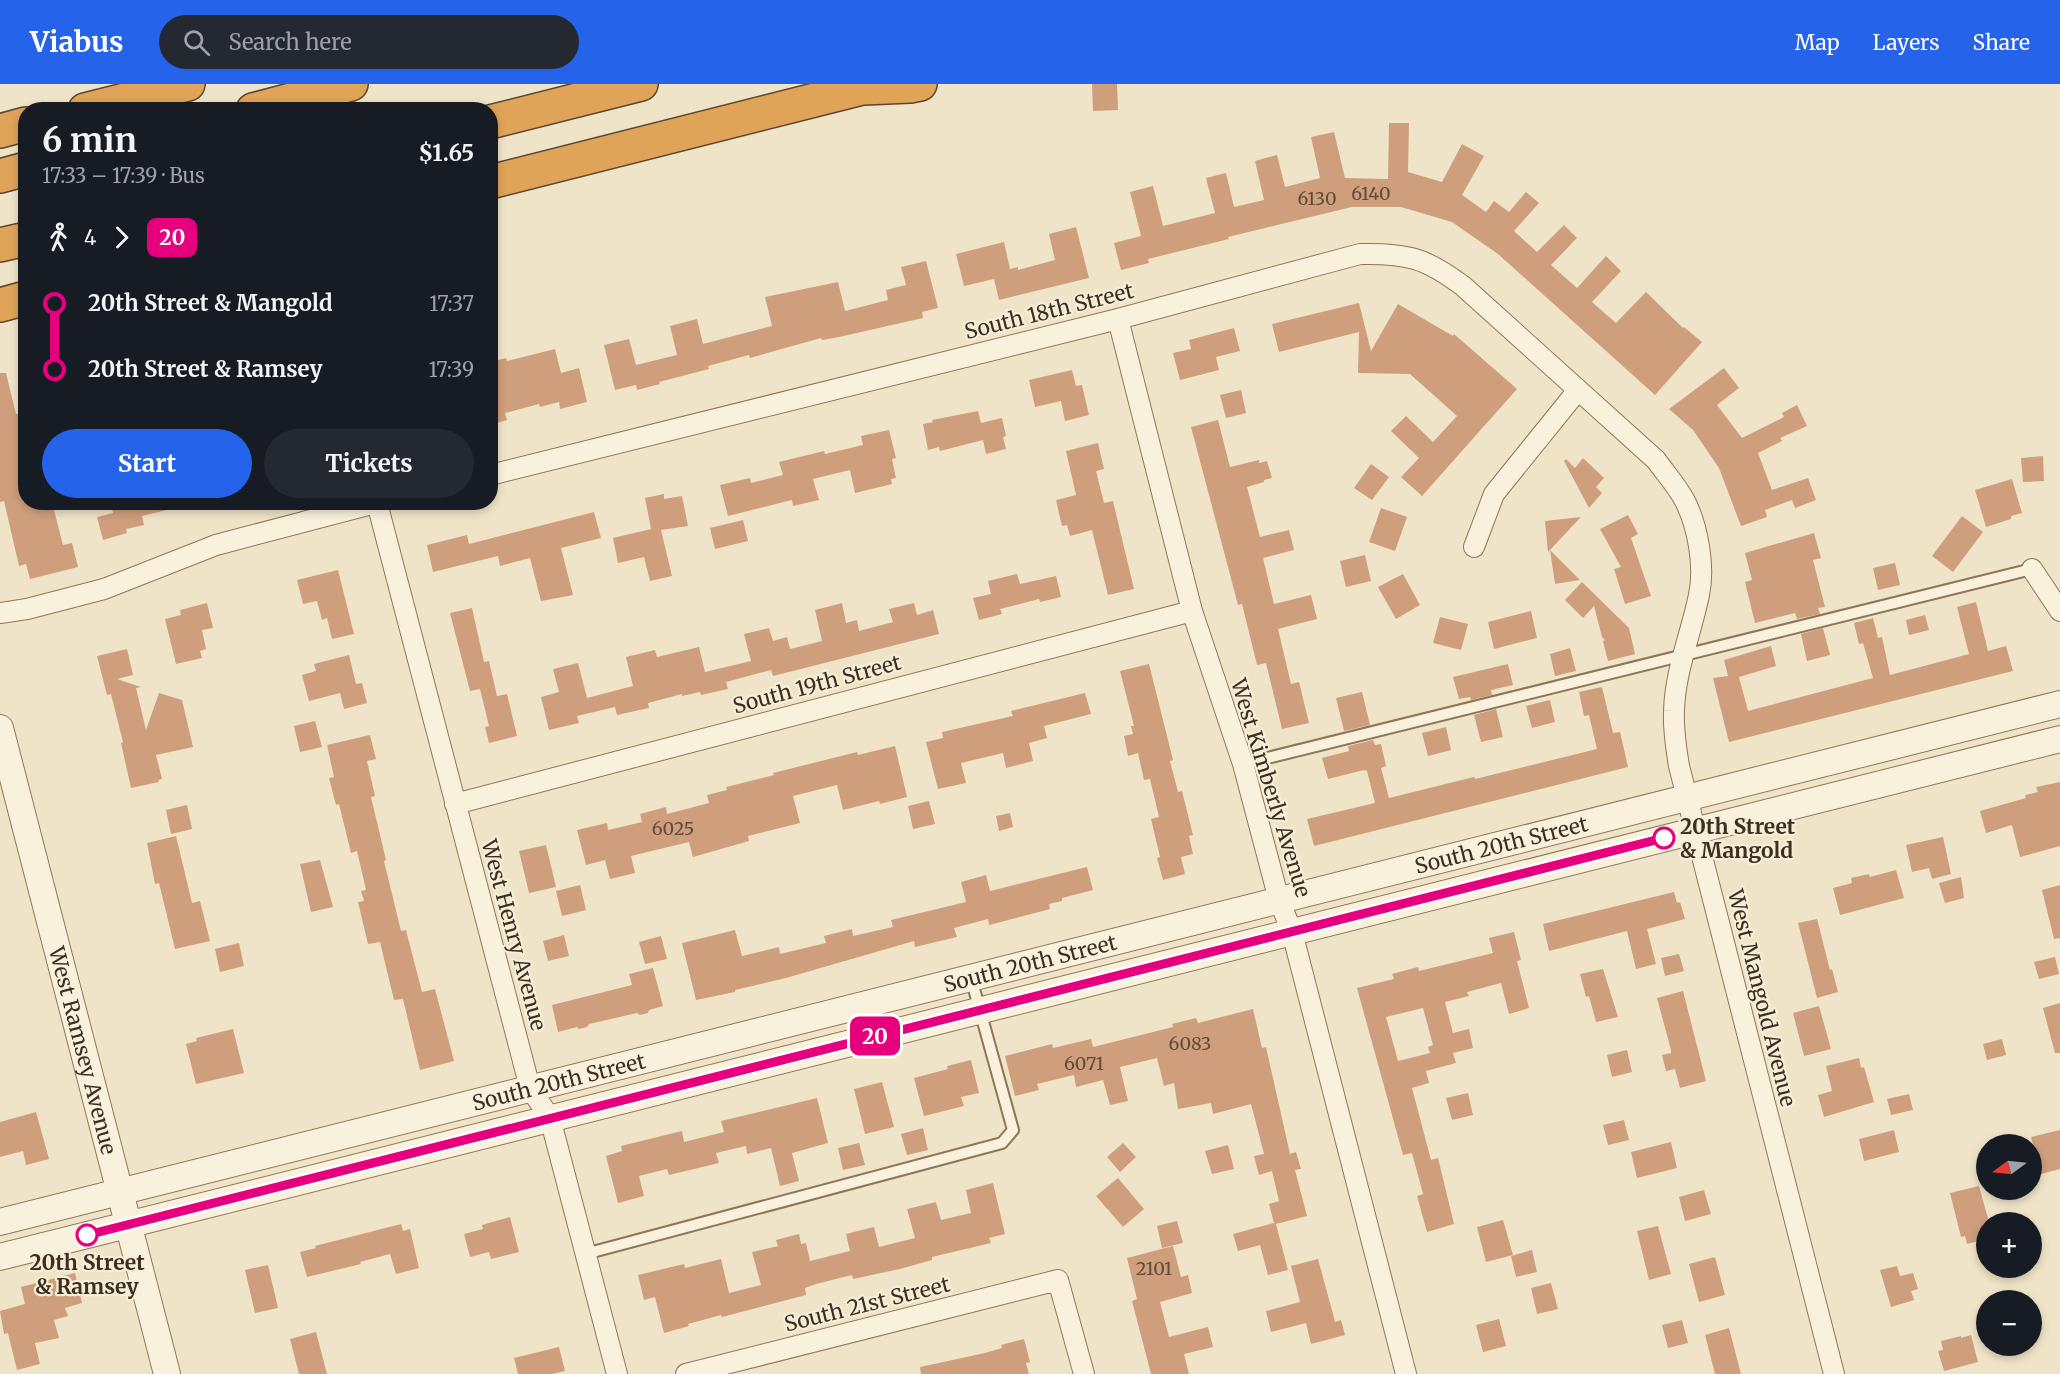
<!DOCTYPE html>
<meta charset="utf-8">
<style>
:root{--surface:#171b24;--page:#242831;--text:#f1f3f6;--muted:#9ea1a6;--accent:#2563eb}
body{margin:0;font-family:Merriweather,serif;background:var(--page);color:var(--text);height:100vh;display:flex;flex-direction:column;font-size:22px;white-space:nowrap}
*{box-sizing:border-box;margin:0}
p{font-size:20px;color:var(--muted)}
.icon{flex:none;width:33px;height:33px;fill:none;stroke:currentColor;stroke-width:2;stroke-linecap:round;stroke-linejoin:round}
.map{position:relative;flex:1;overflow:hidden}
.side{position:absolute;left:18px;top:18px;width:480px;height:408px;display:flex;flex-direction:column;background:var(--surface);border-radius:24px;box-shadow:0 3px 9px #0003}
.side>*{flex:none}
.badge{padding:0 12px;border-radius:9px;font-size:21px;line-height:39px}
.needle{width:39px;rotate:255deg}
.tools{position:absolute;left:1976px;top:1050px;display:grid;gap:12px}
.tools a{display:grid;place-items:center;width:66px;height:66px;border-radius:50%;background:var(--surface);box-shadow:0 3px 9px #0003;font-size:30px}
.map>.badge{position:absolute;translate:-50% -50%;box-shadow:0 0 0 3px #fff}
.legs{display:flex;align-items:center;gap:9px;height:66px;padding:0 24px;font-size:20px}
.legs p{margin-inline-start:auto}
.summary{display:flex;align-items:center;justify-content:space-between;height:102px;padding:0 24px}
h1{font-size:33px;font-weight:700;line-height:45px}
.cta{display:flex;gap:12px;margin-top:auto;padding:12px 24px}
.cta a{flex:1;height:69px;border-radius:36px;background:var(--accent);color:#fff;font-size:24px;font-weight:700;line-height:69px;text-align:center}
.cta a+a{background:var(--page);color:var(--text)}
ul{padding:0 24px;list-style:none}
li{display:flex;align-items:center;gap:21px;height:66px;font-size:22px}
li i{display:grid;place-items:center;width:9px;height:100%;margin:0 8px;background:currentColor}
li i::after{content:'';width:15px;height:15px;margin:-8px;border:4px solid;border-radius:50%;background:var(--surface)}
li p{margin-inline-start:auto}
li:first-child i{background:linear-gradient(#0000 50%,currentColor 0)}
li:last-child i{background:linear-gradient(currentColor 50%,#0000 0)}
header{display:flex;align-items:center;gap:36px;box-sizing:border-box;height:84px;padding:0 30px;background:var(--accent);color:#fff}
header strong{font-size:28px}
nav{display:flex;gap:33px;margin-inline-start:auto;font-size:21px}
.search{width:420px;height:54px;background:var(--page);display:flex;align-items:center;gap:15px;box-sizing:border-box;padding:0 21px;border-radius:33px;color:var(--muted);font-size:22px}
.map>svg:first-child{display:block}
.building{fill:#cf9f7d;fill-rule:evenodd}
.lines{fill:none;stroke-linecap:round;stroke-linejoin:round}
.service-casing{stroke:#8d765c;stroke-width:14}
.minor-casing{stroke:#8d765c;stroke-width:22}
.tertiary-casing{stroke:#8d765c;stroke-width:28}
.motorway-casing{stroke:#5b4430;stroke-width:36}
.service{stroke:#faf1dc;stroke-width:10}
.minor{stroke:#faf1dc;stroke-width:20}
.tertiary{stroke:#faf1dc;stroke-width:26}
.motorway{stroke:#e0a458;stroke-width:33}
.line-1-casing{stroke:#fff;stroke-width:14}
.line-1{stroke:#e6007e;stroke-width:9}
.stop-1-dot{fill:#fff;stroke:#e6007e;stroke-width:3}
.labels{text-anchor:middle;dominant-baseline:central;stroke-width:4.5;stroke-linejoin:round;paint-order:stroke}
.number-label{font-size:18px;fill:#624a37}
.street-label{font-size:21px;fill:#3d2e20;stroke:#f7eed8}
.stop-label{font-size:21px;font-weight:bold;fill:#3d2e20;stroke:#f7eed8;text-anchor:start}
</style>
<header>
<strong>Viabus</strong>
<div class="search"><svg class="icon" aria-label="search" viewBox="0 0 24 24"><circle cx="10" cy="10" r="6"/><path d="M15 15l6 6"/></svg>Search here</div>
<nav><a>Map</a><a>Layers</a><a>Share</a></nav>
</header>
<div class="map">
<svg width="2060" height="1290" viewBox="0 0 2060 1290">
<rect width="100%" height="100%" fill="#f0e4c8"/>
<!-- building -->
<path class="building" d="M1092,0h25l1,26 -25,1z
M1389,39h20l-1,49 34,10 20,-38 22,12 -22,39 24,17 8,-11 15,11 17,-20 13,11 -25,28 23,21 27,-27 13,13 -26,27 26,23 29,-32 15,15 -29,31 24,21 30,-31 37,36 1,-1 18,15 -47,53 -157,-141 -46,-32 -51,-15h-49l-124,30 1,2 -81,20 1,4 -28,7 -7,-27 27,-7 -11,-44 23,-6 10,40 52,-13 -9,-35 20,-5 8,34 30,-7 -9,-39 22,-6 8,32 35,-9 -9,-41 23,-5 11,46 43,1z
M1076,143l13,51 -90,22 -5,-21 -30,7 -8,-32 48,-12 6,27 8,-2v3l37,-10 -6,-26z
M926,177l12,47 -16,4 1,6 -84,19 -17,3 -1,-2 -71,20 -1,-3 -41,11 1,3 -50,13 1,2 -23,6 -1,-5 -21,5 -11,-45 25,-6 7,26 41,-10 -7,-29 27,-7 6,25 69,-18 -7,-29 73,-15 7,29 43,-11 -2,-10 20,-5 -5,-18z
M1359,219l12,48 27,-47 55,32 1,-2 63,55 -95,107 -21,-19 18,-19 -28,-27 15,-15 27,26 24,-26 -47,-42 -52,-1 1,-41 -80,20 -7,-28z
M1234,244l6,23 -24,6 3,13 -39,10 -7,-27 18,-4 -2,-9z
M555,265l6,24 18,-5 8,34 -27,7 -1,-7 -19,5 -1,-3 -34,9 2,7 -17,5v-63l16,-4 1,3z
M1724,284l15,20 -22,17 25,33 42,-21 -2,-4 15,-8 10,21 -27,12 2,3 -24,12 14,37 36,-12 8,22 -21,8 -3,-8 -27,10 2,7 -26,9 -22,-58 -26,-38 -24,-21z
M1072,286l4,16 6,-1 7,30 -24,6 -4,-20 -26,6 -6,-27z
M0,289h6l10,41h2l5,17 -2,1 5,17v53h26l11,43 9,-2 6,24 -48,12 -4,-15 -7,2 -15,-65 -4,1z
M1241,306l5,23 -20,5 -6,-23z
M978,327l3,12 21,-5 4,18 -3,1 3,12 -20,5 -3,-14 -43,11 -1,-4 -11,3 -5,-26 10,-2 -1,-2z
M1218,336l12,47 29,-7v3l8,-2 5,17 -8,2v2l-17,5 13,50 29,-7 5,20 -31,8 11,46 37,-9 6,24 -39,10 13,55 8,-2 10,41 -27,6 -16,-66 -9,2 -15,-61 -4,1 -47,-178z
M889,346l7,28 -4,1 4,19 -5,1 1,5 -37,9 -5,-23 -37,9 6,21 -26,6 -1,-6 -64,16 -8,-31 30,-7 1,5 32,-8 -4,-13 45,-11 1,3 38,-9 -2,-9z
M1098,359l6,26 -8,2 8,32 9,-2 21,88 -26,6 -16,-65 -22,6 -3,-11 -5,1 -6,-26 20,-5 -10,-44z
M2043,372l1,25 -21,1 -2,-24z
M1583,374l21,20 -8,9 6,6 -13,15 -25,-47 2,-2 9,9z
M1371,380l18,13 -17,23 -18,-12z
M2012,395l10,34 -11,3v3l-25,8 -11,-37z
M664,410v5l18,-3 6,30 -27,4 11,46 -22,5 -6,-24 -26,6 -5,-25 38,-9 -6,-31z
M110,418h65v6l-33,8 2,9 -18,4 1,4 -24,7 -6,-23 16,-4z
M1381,424l26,9 -12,34 -26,-9z
M594,428l7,26 -40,10 12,47 -32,6 -11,-43 -30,8 -2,-10 -65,16 -6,-27 40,-10 2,9z
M1628,431l10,19 -7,4 20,58 -26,8 -11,-35 7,-2 -21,-38z
M1962,432l21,16 -30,40 -21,-16z
M1581,433l-31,33 30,30 -25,4 -5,-34 -2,2 -3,-31z
M743,436l5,21 -33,8 -5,-21z
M1814,449l7,25 -8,2 12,47 -7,1 2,6 -23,5 -2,-6 -40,10 -10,-41 7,-2 -7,-27z
M1365,471l6,26 -25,6 -6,-26z
M1895,479l5,22 -22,5 -5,-22z
M338,486l16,64 -22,5 -5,-21 -5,2 -5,-19 -14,3 -6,-24z
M1017,490l3,10 36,-8 5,21 -21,5 -1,-3 -39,10 2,5 -23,6 -6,-22 18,-4 -3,-13z
M1403,490l17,31 -24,14 -18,-32z
M1582,498l47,46 6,26 -27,7 -5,-20 2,-1 -3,-3 -8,-31 -11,12 -18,-18z
M1976,518l12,49 18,-5 7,25 -284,71 -16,-64 15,-2 -4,-16 47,-14 5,20 -37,11 9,34 125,-33 -10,-35 -4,1 -5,-21 19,-5 5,20 4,-1 8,38 79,-21 -12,-47z
M207,519l6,25 -11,2 4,19 -6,2 2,7 -26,6 -11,-45 16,-4 -1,-5z
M842,519l4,20 11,-3 2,11 34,-9 -4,-13 25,-6 3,12 16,-5 6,24 -166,42 -2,-6 -45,12 2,7 -27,6 -1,-3 -18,4v-2l-34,9 1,5 -32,7 -2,-8 -38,9 2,7 -30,7 -8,-33 18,-5 -6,-23 25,-6 9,35 46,-12 -7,-29 29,-7 2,7 42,-10 6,25 46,-11 -7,-27 25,-6 4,13 14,-4 3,12 32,-8 -7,-31z
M472,524l12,54 5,-1 8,35 10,-2 10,42 -28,7 -4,-16 4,-1 -9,-37 -10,2 -20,-78z
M1531,527l6,27 -43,11 -6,-27z
M1925,531l4,15 -20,5 -3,-15z
M1440,533l28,7 -7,26 -28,-7z
M1823,544l7,27 -23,6 -6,-27z
M1570,564l6,23 -21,5 -5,-22z
M127,565l6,26 -16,4 24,8 -5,1 10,42 13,-37 23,7 11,47 -37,8 6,24 -4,1 1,2 -28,6 -10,-45 2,-1 -12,-48 -4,1 -10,-39z
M349,571l7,29 6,-1 5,20 -23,6 -4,-16 -31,8 -7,-26 14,-4 -2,-7z
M1149,580l24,96 -3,1 8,31 4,-1 11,44 -4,1 4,18 -12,3 4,17 -22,6 -6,-22 3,-1 -9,-38 8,-2 -9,-38 -6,1 -6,-27 -10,3 -4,-20 9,-2 -2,-8h3l-14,-55z
M1508,580l5,21 -22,5 1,5 -21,5 -1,-3 -11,2 -6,-22z
M1602,603l11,46 7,-1 8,35 -314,79 -7,-27 68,-16 -8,-32 -3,-1 -36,9 -6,-21 27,-7 -1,-5 25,-6 2,5 6,-1 5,22 -5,2 8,30 85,-21 1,2 122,-30 -8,-34 -5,1 -5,-24z
M1362,608l8,33 -26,6 -8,-33z
M1085,609l6,21 -47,12 3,12 -18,5 4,18 -27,7 -3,-15 -42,10 5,20 -28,6 -12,-47 17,-4 -1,-6 71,-16 -2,-5z
M1550,616l5,22 -23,6 -6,-22z
M1496,625l7,28 -22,5 -7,-27z
M315,637l7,26 -22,5 -6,-26z
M1446,643l5,23 -23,6 -6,-23z
M370,651l6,24 -9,2 8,35 -4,1 15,63 -2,1 17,70 5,-1 16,62 13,-3 19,72 -34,9 -17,-71 -9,1 -14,-58 -12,2 -10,-42 6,-1 -3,-10 5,-1 -9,-39 -6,2 -12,-49 -3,1 -7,-27 5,-1 -7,-32z
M895,662l12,51 -27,7 -1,-3 -36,9 -6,-25 -44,11 7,27 -52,13 1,5 -56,16 -4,-15 -58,14 4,17 -25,6 -5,-19 -19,5 -9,-35 30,-7 1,7 34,-8 -2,-8 26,-7 1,7 42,-11 -2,-8 20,-5 -1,-3 48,-12 -1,-2 84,-21 1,3z
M2060,698v64l-40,11 -8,-32 -26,8 -6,-22 46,-13 -1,-3 13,-3 -2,-5z
M929,717l6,23 -22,5 -5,-23z
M187,721l5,24 -21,5 -5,-24z
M1010,729l3,14 -14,4 -3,-15z
M176,752l16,67 8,-2 10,40 -35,8 -16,-66 -4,1 -8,-41z
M1943,753l8,37 -19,5 -3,-11 -17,4 -6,-27z
M546,761l10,42 -27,6 -10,-42z
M320,776l13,47 -22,5 -11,-48z
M1087,783l6,23 -31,8v3l-13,3 1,5 -61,16 -1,-6 -34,9 3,9 -42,10 -1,-6 -128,37 -51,12v2l-39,8 -14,-57 53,-13 7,26 37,-9 1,7 46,-11 -2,-7 28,-7 1,7 40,-9 -2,-7 75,-18 -5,-20 25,-7 4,16z
M1896,786l8,28 -64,17 -7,-27 19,-5 -1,-5 18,-4 1,3z
M1961,793l3,21 -19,5 -6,-20z
M580,801l6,25 -24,6 -6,-25z
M2060,801v53l-6,1 -12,-49z
M1674,808l3,11 3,-1 5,17 -38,10 9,35 -20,5 -9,-38 -78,20 -6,-27z
M1817,835l13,51 2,-1 6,23 -21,6 -19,-75z
M1514,848l7,28 -4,1 12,47 -20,6 -8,-31 -34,9 2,4 -24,6 8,31 16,-4 4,19 -20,5 3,10 -30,8 3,12 -17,5 19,72 7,-2 16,66 -27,8 -10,-36 6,-2 -11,-41 -9,2 -46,-167 37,-9 -2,-5 26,-7 1,4 74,-18 -4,-15zM1423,924l10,37 -5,2 2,6 -32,8 -12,-44z
M564,851l5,21 -21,5 -5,-20z
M661,852l6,23 -22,5 -6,-22z
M239,859l5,23 -24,6 -5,-23z
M1679,870l5,17 -19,5 -4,-18z
M2055,873l4,17 -20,5 -5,-17z
M653,884l10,38 -14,4 -1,3 -8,2 -3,-2 -48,11 -2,3 -8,2 -2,-2 -19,5 -6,-27 80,-20 -3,-11z
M1603,885l15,48 -22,5 -7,-26 -3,1 -6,-23z
M1683,907l23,90 -26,7 -5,-19 -9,2 -4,-16 9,-2v-3l-14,-52z
M2060,919v50h-5l-12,-45z
M1819,922l12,43 -27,7 -11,-43z
M1253,925l9,39 4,-1 24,107 6,-2 5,17 -6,1 12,46 -31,8 12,46 -20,5 -8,-30 -22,6 -5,-17 41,-11 -5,-19 10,-3 -7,-30 -13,4 -5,-19 10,-2 -13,-50 -38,10 -2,-11 -33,6 -4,-26 -10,3 -7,-28 -37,9 8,34 -18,4 -7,-25 -27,7 -2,-12 -37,9 2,6 -24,6 -10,-40 47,-12 1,4 38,-9 2,8 80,-20 -1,-3 24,-6 2,5z
M233,945l11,44 -48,11 -10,-40 11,-3 -1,-3z
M2002,955l4,16 -19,5 -4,-16z
M1627,966l5,22 -20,5 -5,-22z
M1859,974l2,10 3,-1 10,35 -50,15 -6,-22 14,-4 -6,-25z
M971,976l8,33 -18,4 3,9 -40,10 -10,-38 34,-9 -1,-3z
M882,998l12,45 -29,7 -11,-45z
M1468,1009l5,22 -21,5 -6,-22z
M1909,1010l4,16 -22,5 -4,-16z
M817,1014l11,45 -36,10 7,28 -19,5 -9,-38 -24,6 -1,-8 -30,7 3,10 -50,12 -2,-6 -28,7 5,20 -26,7 -12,-47 16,-5 -1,-5 61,-15 2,11 40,-10 -3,-11z
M36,1028l13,47 -23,6 -3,-14 -23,6v-35z
M1624,1036l5,20 -21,5 -5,-20z
M923,1044l5,22 -21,5 -6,-21z
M1894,1046l5,22 -35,9 -5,-22z
M2060,1046v39l-19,5 -10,-37z
M1671,1058l6,26 -40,10 -6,-26z
M859,1059l6,22 -22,5 -5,-22z
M1123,1059l13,14 -16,15 -13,-15z
M1228,1061l6,24 -22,5 -7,-23z
M1118,1094l26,31 -21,18 -27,-31z
M993,1099l12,51 -16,4 2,5 -59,14v3l-32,9 -47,10 -1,-4 -36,9 -11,4 1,7 -84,22 -1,-2 -33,9 1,2 -25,7 -9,-36 -11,3 -6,-25 46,-11 1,4 36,-9 8,34 32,-8 -9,-33 26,-6 -2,-6 23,-6 2,10 5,-1 4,18 40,-10 -4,-17 28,-7 5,20 36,-9 -8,-29 29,-7 5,18 30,-7 -5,-23z
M1979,1102l10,36h-3v17l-19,5 -2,-8 -4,1 -11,-44z
M1704,1106l7,24 -26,7 -6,-24z
M510,1133l9,35 -28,7 -2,-7 -19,5 -6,-23 19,-5 -1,-4z
M1503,1136l10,35 -27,7 -9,-35z
M1177,1137l6,22 -21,5 -5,-22z
M401,1140l2,7 7,-2 9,39 -23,6 -6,-20 -30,8 1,2 -54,13 -7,-25 16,-4 -1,-2z
M1658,1142l13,48 -22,6 -12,-49z
M1173,1162l8,31 7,-2 4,18 -32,9 9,35 39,-10 5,20 -29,7 5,20h-38l-19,-73 5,-2 -10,-41z
M1532,1166l5,22 -21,5 -5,-21z
M1715,1173l10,38 -26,7 -10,-38z
M1318,1175l15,55 2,8 6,-2 4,15 -34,9 -5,-21 -35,9 -5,-21 34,-9 -9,-36z
M268,1181l10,43 -23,5 -10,-43z
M1897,1182l3,10 13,-3 5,16 -7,2 3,9 -23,7 -11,-37z
M75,1189l7,30 -17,5 3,8 -14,4 5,18 -24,5 5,21 -23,6 -9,-37 -4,1 -4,-23 25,-7 -4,-17z
M1551,1199l7,26 -21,5 -6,-26z
M1499,1235l7,27 -23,6 -7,-27z
M1682,1236l6,23 -20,5 -6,-23z
M1729,1244l12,46h-26l-10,-39z
M316,1248l11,42h-28l-9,-35z
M1971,1251l7,27 -34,9 -6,-20 5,-1 -2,-9 20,-5v2z
M1024,1255l6,23 -4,1 3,11h-108l-1,-7 65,-14 17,-5 -1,-3z
M559,1263l6,24 -13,3h-34l-4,-16z"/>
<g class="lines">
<!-- service casing -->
<g class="service-casing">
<path id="service" d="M1243,680l789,-195
M585,1170l417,-111 11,-13 -42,-152"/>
</g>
<!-- minor casing -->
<g class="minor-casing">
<path id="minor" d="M1118,235l74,292 51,153 36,136 13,32 114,442
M490,391l628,-156 242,-65c47,-1 66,4 103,32l193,174c10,14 21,26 29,41 13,26 20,65 14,94 -8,39 -24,76 -25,116 -1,18 2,37 5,55l155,608
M377,419l153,585 20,30 67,256
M1474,463l20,-53 84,-104
M2032,485l28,42
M0,529l27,-4 77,-20 112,-44 163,-43
M455,720l737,-193
M686,1290l372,-94 26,94"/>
</g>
<!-- tertiary casing -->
<g class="tertiary-casing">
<g id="tertiary">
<path id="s1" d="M0,644l167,646"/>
<path id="s2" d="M0,1138l2060,-518"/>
<path d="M0,1173l2060,-518"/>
</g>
</g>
<!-- motorway casing -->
<g class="motorway-casing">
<path id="motorway" d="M864,4l46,-2 10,-2
M85,26l103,-26
M253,26l98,-26
M490,38l151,-38
M0,47l26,-7
M0,92l26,-7
M490,98l388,-98
M0,161l26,-6
M0,221l26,-7"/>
</g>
<!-- service -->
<use href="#service" class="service"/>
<!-- minor -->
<use href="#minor" class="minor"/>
<!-- tertiary -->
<use href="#tertiary" class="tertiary"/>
<!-- motorway -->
<use href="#motorway" class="motorway"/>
</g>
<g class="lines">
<!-- line-1 casing -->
<g class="line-1-casing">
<path id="line-1" d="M87,1151l1577,-397"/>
</g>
<!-- line-1 -->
<use href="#line-1" class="line-1"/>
</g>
<!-- markers -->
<g class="stop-1-dot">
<circle cx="1664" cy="754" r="10"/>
<circle cx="87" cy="1151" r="10"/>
</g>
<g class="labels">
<!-- number labels -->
<g class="number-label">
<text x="1371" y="109">6140</text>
<text x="1317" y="114">6130</text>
<text x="673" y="744">6025</text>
<text x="1190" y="959">6083</text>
<text x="1084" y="979">6071</text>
<text x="1154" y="1184">2101</text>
</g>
<!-- street labels -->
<g class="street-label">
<text transform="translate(1049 227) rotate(-14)">South 18th Street</text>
<text transform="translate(817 600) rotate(-15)">South 19th Street</text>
<text transform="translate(1271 704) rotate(73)">West Kimberly Avenue</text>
<text stroke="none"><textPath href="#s2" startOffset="1548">South 20th Street</textPath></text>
<text transform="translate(514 851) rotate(75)">West Henry Avenue</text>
<text stroke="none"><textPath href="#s2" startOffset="1062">South 20th Street</textPath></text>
<text transform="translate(1762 914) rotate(76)">West Mangold Avenue</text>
<text stroke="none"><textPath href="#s1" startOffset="333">West Ramsey Avenue</textPath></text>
<text stroke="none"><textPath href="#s2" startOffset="576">South 20th Street</textPath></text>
<text transform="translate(867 1220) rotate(-14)">South 21st Street</text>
</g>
<!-- stop labels -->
<g class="stop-label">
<text x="1680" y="742">20th Street<tspan x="1680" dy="24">&amp; Mangold</tspan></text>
<text x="87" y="1178" text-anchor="middle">20th Street<tspan x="87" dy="24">&amp; Ramsey</tspan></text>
</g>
</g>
</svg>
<div class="tools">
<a><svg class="needle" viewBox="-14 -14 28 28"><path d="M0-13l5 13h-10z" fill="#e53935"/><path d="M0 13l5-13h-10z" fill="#9ea1a6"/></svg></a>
<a>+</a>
<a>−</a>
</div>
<b class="badge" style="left:875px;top:952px;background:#e6007e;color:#fff">20</b>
<section class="side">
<div class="summary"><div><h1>6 min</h1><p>17:33 – 17:39 · Bus</p></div><b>$1.65</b></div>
<div class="legs"><svg class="icon" aria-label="walk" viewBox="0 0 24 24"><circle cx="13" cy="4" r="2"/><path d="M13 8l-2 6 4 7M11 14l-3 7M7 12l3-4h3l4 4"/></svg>4<svg class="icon" aria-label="forward" viewBox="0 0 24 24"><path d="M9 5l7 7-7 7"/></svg><b class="badge" style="background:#e6007e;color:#fff">20</b></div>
<ul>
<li><i style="color:#e6007e"></i><b>20th Street &amp; Mangold</b><p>17:37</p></li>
<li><i style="color:#e6007e"></i><b>20th Street &amp; Ramsey</b><p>17:39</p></li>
</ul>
<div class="cta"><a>Start</a><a>Tickets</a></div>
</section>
</div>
